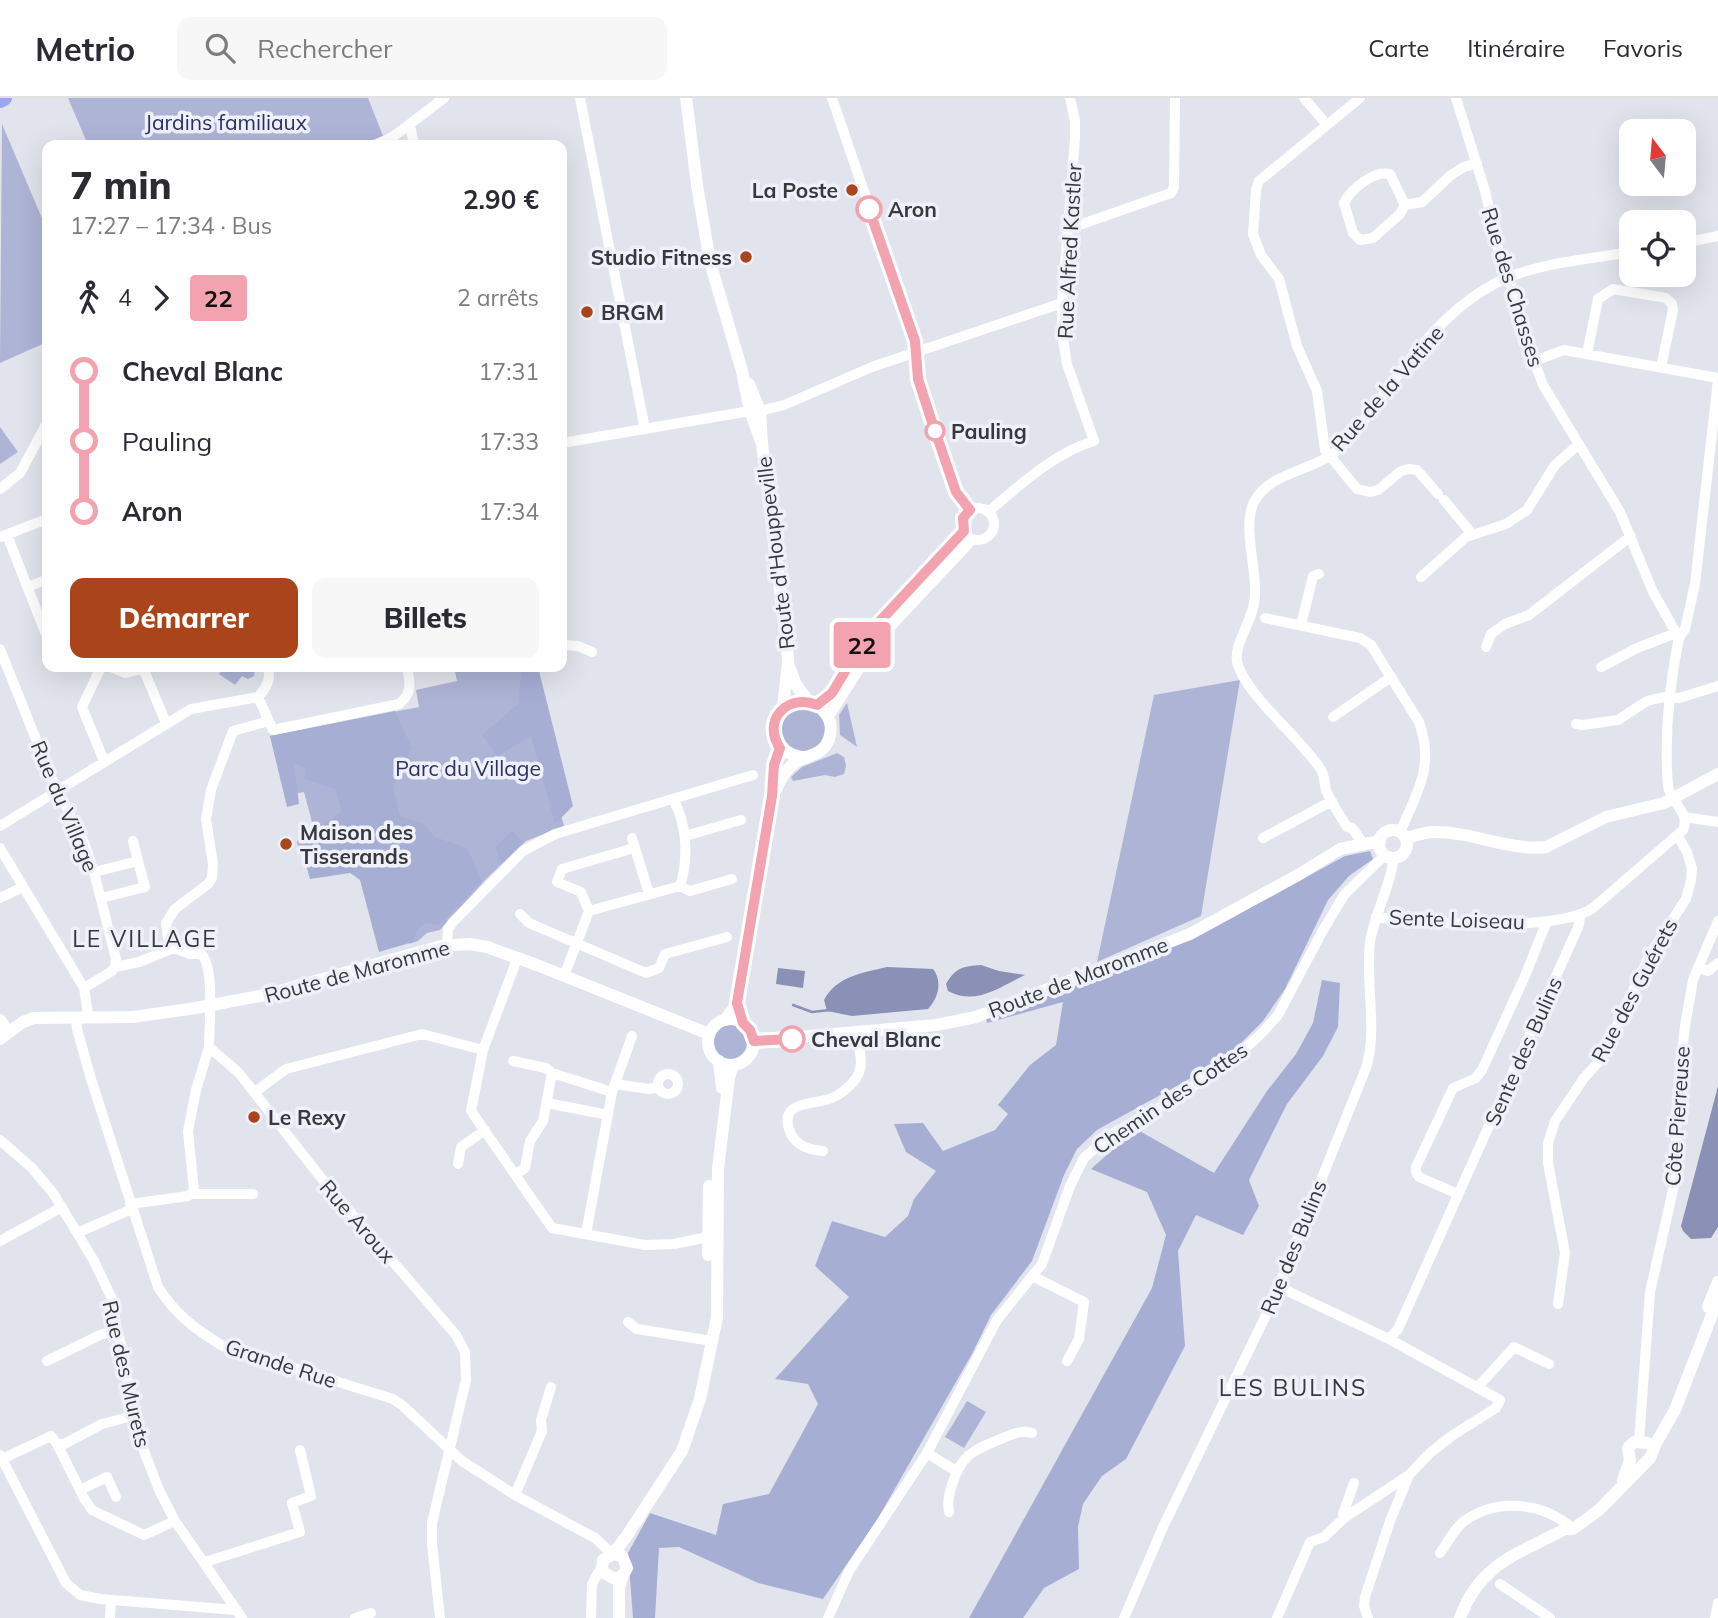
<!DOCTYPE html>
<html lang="fr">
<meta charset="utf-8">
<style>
:root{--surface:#fff;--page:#f7f7f7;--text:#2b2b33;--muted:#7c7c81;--line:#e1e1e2;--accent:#aa451b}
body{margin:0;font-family:Mulish,sans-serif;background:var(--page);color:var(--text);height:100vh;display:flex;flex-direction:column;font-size:26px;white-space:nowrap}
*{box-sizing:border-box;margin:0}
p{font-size:23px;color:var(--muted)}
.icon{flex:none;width:38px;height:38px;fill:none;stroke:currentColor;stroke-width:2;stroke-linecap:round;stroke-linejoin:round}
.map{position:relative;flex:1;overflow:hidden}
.side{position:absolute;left:42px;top:42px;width:525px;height:532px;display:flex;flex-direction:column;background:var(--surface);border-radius:14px;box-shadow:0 7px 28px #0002}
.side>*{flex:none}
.badge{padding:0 14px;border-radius:5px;font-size:24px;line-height:46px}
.needle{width:46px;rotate:344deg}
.buttons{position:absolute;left:1619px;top:21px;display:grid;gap:14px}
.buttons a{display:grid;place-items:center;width:77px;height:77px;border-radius:14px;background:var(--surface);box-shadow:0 7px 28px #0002;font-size:35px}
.map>.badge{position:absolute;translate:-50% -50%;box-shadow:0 0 0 4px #fff}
.legs{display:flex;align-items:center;gap:10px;height:77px;padding:0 28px;font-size:23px}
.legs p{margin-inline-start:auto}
.headline{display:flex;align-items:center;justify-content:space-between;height:119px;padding:0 28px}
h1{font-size:38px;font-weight:800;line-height:52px}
.action{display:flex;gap:14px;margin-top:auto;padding:14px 28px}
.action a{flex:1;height:80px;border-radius:14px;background:var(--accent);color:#fff;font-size:28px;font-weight:800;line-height:80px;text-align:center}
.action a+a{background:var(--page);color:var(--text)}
ul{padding:0 28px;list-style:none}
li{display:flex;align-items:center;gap:24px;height:70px;font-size:26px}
li i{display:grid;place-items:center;width:10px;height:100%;margin:0 9px;background:currentColor}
li i::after{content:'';width:18px;height:18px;margin:-9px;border:5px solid;border-radius:50%;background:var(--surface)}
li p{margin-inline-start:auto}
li:first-child i{background:linear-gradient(#0000 50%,currentColor 0)}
li:last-child i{background:linear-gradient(currentColor 50%,#0000 0)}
header{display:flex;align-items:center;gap:42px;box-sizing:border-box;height:98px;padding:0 35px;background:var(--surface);border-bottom:2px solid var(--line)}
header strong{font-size:33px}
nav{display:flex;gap:38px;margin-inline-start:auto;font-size:24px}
.search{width:490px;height:63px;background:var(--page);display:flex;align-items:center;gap:18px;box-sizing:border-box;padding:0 24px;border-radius:14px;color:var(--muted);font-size:26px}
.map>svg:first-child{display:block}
.green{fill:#aeb4d6}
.forest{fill:#a7aed4}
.water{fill:#8a90b6}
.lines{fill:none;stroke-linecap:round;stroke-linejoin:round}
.stream{stroke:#8a90b6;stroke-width:2.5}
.minor{stroke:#fff;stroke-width:10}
.tertiary{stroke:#fff;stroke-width:12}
.trunk{stroke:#9ca6f2;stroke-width:16}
.line-1-casing{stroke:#fff;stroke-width:16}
.line-1{stroke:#f3a3af;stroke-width:10}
.poi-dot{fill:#aa451b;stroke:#eff1fa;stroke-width:2.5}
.stop-1-dot{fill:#fff;stroke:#f3a3af;stroke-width:3.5}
.labels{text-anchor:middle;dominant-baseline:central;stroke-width:7;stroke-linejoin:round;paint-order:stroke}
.park-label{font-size:21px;fill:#2c3061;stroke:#eff1fa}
.poi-label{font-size:21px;font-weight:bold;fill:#38393c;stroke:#eff1fa;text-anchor:start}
.stop-label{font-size:21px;font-weight:bold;fill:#38393c;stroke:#eff1fa;text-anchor:start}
.street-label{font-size:21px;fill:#38393c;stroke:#eff1fa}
.neighbourhood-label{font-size:23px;letter-spacing:2px;fill:#38393c;stroke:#eff1fa}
</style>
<header>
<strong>Metrio</strong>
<div class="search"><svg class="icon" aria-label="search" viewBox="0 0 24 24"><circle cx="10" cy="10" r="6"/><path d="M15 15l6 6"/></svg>Rechercher</div>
<nav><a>Carte</a><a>Itinéraire</a><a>Favoris</a></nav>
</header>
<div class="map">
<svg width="1718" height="1520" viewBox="0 0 1718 1520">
<rect width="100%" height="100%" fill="#e2e4ed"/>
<!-- green -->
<path class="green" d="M68,0h300l15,38 -24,9h-271z
M2,26l45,106v112l-47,21z
M0,329l18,25 -18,12z
M224,569h26l5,3 -1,6 -6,3 -6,-3 -7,9 -16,-11z
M454,569h81l4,59 25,100 -38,15 -39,37 -47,52 -13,3 -9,8 -9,3 3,-124 -83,17 -30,18 -2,-14 16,-15 -9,-34 -19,4 -15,-60 149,-29 -3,-17 41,-9z
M1240,582l-39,236 -104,46 57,-267z
M847,605l10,44 -17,-12 -1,-20z
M782 631a22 22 0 1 1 44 0a22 22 0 1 1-44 0Z
M837,655l7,4 2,9 -2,8 -9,3 -10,-2 -32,6 -2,-4 11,-10z
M713 944a17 17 0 1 1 34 0a17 17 0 1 1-34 0Z
M967,1303l19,11 -22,36 -19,-11z"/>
<!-- forest -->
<path class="forest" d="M522,569h16l35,139 -18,18 -24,-88 -34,20 -15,-21 36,-31z
M395,613l17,37 -19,39 7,29 23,7 12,14 32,11 15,33 -43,44 -13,-2 -9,7 -4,12 -34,10 -19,-72 -10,-7 -40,6 -10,-36 41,-31 -5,-23 -32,-10 2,-10 -12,-6 5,41 -12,3 -17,-71z
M512,733l11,11 -22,22 -6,-17z
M1370,753l3,8 -24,17 -21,24 -43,89 -22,32 -25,25 -29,22 -112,62 -20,19 -13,26 -32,86 -41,54 -19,39 -95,166 -54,79 -65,-16 -79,-36 -20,1 -4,70h-22l-5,-65 22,-40 66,22 7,-31 46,-10 49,-90 -10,-20 -33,-5 74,-82 -34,-31 17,-45 53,16 23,-21 6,-17 22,-28 -30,-19 -12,-28 29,-1 20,28 52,-21 13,-16 -10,-9 32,-40 26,-20 7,-43 -76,21 -1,-5 135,-48 81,-36 143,-78z
M1322,882l18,3 -2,44 -15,29 -36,48 -38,76 10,26 -16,29 -47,-20 -18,36 7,95 -59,113 -24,17 -19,28 -5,23 1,42 -35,19 -21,30h-54l183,-330 14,-53 -19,-43 -56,-23 45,-40 78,44 53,-82 29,-37 17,-31z"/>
<!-- water -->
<path class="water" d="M981,867l18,6 26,4c-26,12 -49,31 -77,16l-2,-7c9,-16 17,-18 35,-19z
M887,869l46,2c10,12 5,30 -5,40l-76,7 -25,-5 -3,-11c13,-24 38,-27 63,-33z
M778,870l27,3 -2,17 -27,-4z
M1718,988v141l-7,11 -20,1 -8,-8 -2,-5z"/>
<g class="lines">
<!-- stream -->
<path class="stream" d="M793,907l19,7 18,-2"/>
<!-- minor -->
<path class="minor" d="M580,0l65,331
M832,0l83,243 3,38 38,113 14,18
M1304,0l23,27
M1360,0l-101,83 -3,9 -3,44 8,21 18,24 18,67 20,45 8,59 32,39 13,3 8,-2 23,-19 8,-2 8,1 21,24
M1456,0l29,93 14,61 14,39 13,49 17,45 77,127 33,80 26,46
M410,27l4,20
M376,47l18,-9 50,-38
M1405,107l-5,9 -27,24 -13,2 -7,-7 -9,-30c7,-14 30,-33 46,-29l15,31 17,-3 29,-27 13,-8 13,-4
M1069,127l13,-1 89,-31 3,-6 1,-89
M1684,145l34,-7
M1587,256l11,-55 15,-10 53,9 6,6 1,6 -12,57
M1534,263l30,-11 154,28
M760,313l24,-6 88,-38 190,-64
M562,345l188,-32 5,1
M0,391l20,-16 27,-50
M1444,402l28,34
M962 426a16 16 0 1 1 32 0a16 16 0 1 1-32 0Z
M988,414c32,-27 66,-59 106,-71l-27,-77 -5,-31v-30l13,-165v-17l-5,-23
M7,437l40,102
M0,439l47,-18
M1421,479l45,-40 40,-13 21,-14 28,-45 24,-21
M28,489l17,-7 2,5
M1265,520l95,20 11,7 48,77c16,44 -2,71 -19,110
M1301,527l12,-49 6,-2
M562,547l16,1 14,6
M1486,549l5,-13 14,-10 24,-9 102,-79
M0,551l51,128 32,63 11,32 22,87 -1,8
M101,569l-19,40 22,54
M111,569l15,6 17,-5 23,55
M268,569c3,13 -1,20 -10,30l15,33 126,-26c14,-12 11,-20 8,-37
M1601,569l36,-19 39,-15
M817,607l16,-12 35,-58 96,-104
M1333,619l58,-40
M828,620l49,-77 96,-102
M269,623l-36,10 -22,59 -5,29 7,45 -1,14 -4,6 -33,25 -9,14 2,14 6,11 16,6h11c14,11 8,74 8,93l30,26 83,106 134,156 9,17 1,28 -34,143v21l8,74
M1576,626l6,1 36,-5 29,-19 21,-5 11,2 39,-12
M1684,719l34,5
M0,728l191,-117 67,-12
M685,738l56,-16
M632,740l17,56
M1263,740l69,-37
M133,743l5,20
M1363,745l-11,-15 -5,-1c-7,-12 -16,-24 -21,-37 -2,-7 -1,-14 -5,-20 -18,-30 -78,-77 -84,-109 -3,-19 17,-41 18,-65 2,-27 -13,-70 -1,-94 15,-30 60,-31 84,-52 24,-23 48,-60 69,-87 26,-33 60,-69 100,-85 38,-16 83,-19 124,-26
M0,750l84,140 4,27
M94,774l44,-11 7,26 -44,11
M680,788l10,5 42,-12
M0,800l23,-11
M589,813l-8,-19 -24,-10 5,-13 72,-21
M520,816l9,9 117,50 13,-5 6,-14 62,-17
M1376,819c46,6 180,16 217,-9l90,-78c8,-17 -13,-28 -15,-44 -4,-51 1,-99 11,-148l6,-9 10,-45 23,-204
M447,847l1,-16 5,-7 70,-71 32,-17 198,-59
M517,861l-34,91 -12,61 81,117 93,17 29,-1 38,-8
M115,869l24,-5 35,-14
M1698,869l10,4 10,-8
M564,878l25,-65 91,-25c9,-28 7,-62 -7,-87
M84,890l28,-17 3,-4
M76,921l1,10 14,50 67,208c17,27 38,43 65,59l170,53 9,6 60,56 53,34 80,43 12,11 3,6
M513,963l33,7 6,5 -9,48 -13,20 -5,27 -9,6
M552,975l60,19
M658 986a10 10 0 1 1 20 0a10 10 0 1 1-20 0Z
M615,986l34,5 9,-2
M255,994l31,-23 136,-35 61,16
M547,1005l61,12
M0,1042l32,28 21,25 41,68 19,40 3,26 8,27v12l20,85 15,39 16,31 67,97
M823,1053c-12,-1 -26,-5 -32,-17 -16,-35 26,-29 41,-36 7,-3 16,-10 22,-17 12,-14 5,-31 3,-47
M458,1066l3,-17 24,-17
M191,1096h62
M1458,1096l-39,-17 -3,-5v-5l37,-79 23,-10 6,-8 43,-94 22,-55
M130,1106l58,-8 6,-5 -6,-60 8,-41 13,-43
M77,1135l55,-24
M586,1136l26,-142 20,-56
M0,1143l62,-34
M1032,1178l52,26 -5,37 -12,22
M1279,1189l110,52 111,61 -4,8 -43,27 -22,17 -22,23 -65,43 -1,-4 11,-31
M1558,1206l7,-51 -17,-90v-20l7,-22 29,-43 18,-20 47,-102 37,-57 5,-19 1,-11 -5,-17 -9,-16
M628,1224l9,7 75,12
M1389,1241l9,-10 181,-404 1,-10
M47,1263l53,-26 17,-5
M1477,1290l37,-41 35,17
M1639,1343l11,-149 25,-111 2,-84 8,-71 8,-46 25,-59
M57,1346l28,56 7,10 52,25 31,-14
M927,1355l29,18
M0,1357l66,128 14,12 20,4 136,11
M2,1361l49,-23 6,8h7l38,-20 34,-9
M80,1392l27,-13 9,20
M515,1397l27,-64 -1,-11 10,-33
M949,1414c-2,-10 0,-17 3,-27 9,-30 21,-35 49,-46 10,-4 21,-10 31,-6
M1440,1455c7,-9 14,-24 23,-31 33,-25 81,-20 110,7
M205,1464l95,-30 -8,-29 19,-7 -11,-46
M1500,1486l50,34
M110,1520l1,-18
M355,1520l16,-5
M591,1520l1,-34 10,-18
M828,1520l21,-47 78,-118 70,-133 45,-56 28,-78 14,-28 26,-23 61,-34 58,-39 31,-27 18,-20 44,-83 22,-37 41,-40
M1124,1520l39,-91 108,-222 95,-237c12,-38 -1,-86 4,-126 5,-29 20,-55 24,-84
M1277,1520l33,-76 14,-5 20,-19
M1368,1520l-4,-12 1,-9 25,-76 19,-46
M1715,1520l3,-15"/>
<!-- tertiary -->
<path class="tertiary" d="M686,0l11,87 13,77 32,109 8,40 12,33
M749,286l11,27 2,33 25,203 1,15 -5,46
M789,568l7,19 13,17
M774,695c6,-11 10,-23 21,-30 13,-9 28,-7 34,-24 3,-9 2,-19 -4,-26 -31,-42 -86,35 -19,45
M1379 746a14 14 0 1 1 28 0a14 14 0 1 1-28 0Z
M1406,740c8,-2 17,-5 26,-6 39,-1 76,19 114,15l60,-30 58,-14 54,-29
M708 944a23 23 0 1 1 46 0a23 23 0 1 1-46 0Z
M0,922l9,12
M725,922l12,-17 35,-207 2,-31 6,-17
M0,941l23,-17 11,-4 99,-1 63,-9 69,-13 176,-49 29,-2 17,3 50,18 172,69
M754,943l182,-16 40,-8 214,-83 108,-59 42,-26 40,-8
M719,963l3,27
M708,1157l1,-69
M1708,1209l10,-25
M1623,1382l7,-20 -2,-12 6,-6 13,1
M613,1456l9,2 5,12 -4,7 -8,4 -11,-6 -2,-5 1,-8 10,-6 13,-17 56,-86 18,-52 17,-82 1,-148 11,-92 4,-12
M619,1520v-31l4,-12
M1460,1520c19,-54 58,-64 105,-89h8l26,-19 51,-52 6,-15 19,-33 43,-111"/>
<!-- trunk -->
<path class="trunk" d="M0,2l4,-2"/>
</g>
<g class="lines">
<!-- line-1 casing -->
<g class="line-1-casing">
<path id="line-1" d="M792,941l-38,2 -4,-11 -7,-7 -6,-20 35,-207 2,-31 6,-17c-19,-28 8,-55 37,-43l15,-12 35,-58 97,-104 -1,-13 7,-8 -14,-18 -25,-73 -13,-40 -3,-38 -46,-132"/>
</g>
<!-- line-1 -->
<use href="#line-1" class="line-1"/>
</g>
<!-- markers -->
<g class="poi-dot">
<circle cx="852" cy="92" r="7"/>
<circle cx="746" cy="159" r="7"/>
<circle cx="587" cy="214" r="7"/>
<circle cx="286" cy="746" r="7"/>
<circle cx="254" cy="1019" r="7"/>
</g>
<g class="stop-1-dot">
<circle cx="869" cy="111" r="12"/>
<circle cx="935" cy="333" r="9"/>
<circle cx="792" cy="941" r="12"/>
</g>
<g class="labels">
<!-- park labels -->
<g class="park-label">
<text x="226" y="24">Jardins familiaux</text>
<text x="468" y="670">Parc du Village</text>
</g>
<!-- poi labels -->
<g class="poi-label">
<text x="838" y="92" text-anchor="end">La Poste</text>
<text x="732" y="159" text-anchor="end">Studio Fitness</text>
<text x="601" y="214">BRGM</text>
<text x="300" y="734">Maison des<tspan x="300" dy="24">Tisserands</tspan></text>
<text x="268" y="1019">Le Rexy</text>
</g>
<!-- stop labels -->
<g class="stop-label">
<text x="888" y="111">Aron</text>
<text x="951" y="333">Pauling</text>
<text x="811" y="941">Cheval Blanc</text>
</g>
<!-- street labels -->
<g class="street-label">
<text transform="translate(1069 153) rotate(-87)">Rue Alfred Kastler</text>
<text transform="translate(1513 189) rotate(73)">Rue des Chasses</text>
<text transform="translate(1387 290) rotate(-49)">Rue de la Vatine</text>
<text transform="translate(775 455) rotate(-97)">Route d'Houppeville</text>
<text transform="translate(65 708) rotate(67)">Rue du Village</text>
<text transform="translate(1457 821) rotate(2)">Sente Loiseau</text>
<text transform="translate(357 873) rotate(-15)">Route de Maromme</text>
<text transform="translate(1078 879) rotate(-21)">Route de Maromme</text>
<text transform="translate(1634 892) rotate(-62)">Rue des Guérets</text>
<text transform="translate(1523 953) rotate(-66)">Sente des Bulins</text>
<text transform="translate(1170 1000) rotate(-34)">Chemin des Cottes</text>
<text transform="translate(1677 1018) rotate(-86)">Côte Pierreuse</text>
<text transform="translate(358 1123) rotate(49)">Rue Aroux</text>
<text transform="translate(1293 1149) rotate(-68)">Rue des Bulins</text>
<text transform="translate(281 1265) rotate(18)">Grande Rue</text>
<text transform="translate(127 1276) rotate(77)">Rue des Murets</text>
</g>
<!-- neighbourhood labels -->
<g class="neighbourhood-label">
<text x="145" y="840">LE VILLAGE</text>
<text x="1293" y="1289">LES BULINS</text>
</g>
</g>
</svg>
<div class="buttons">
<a><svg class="needle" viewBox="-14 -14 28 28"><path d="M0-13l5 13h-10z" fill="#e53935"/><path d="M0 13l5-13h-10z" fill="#7c7c81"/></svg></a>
<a><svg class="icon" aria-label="locate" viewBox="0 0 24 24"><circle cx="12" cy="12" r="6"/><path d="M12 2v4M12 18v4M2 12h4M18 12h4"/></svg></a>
</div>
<b class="badge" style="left:862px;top:547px;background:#f3a3af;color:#111">22</b>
<section class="side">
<div class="headline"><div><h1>7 min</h1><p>17:27 – 17:34 · Bus</p></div><b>2.90 €</b></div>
<div class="legs"><svg class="icon" aria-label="walk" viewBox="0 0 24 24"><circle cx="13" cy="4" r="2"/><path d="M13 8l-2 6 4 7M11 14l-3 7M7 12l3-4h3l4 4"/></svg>4<svg class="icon" aria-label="forward" viewBox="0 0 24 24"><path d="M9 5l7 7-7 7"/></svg><b class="badge" style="background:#f3a3af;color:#111">22</b><p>2 arrêts</p></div>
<ul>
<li><i style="color:#f3a3af"></i><b>Cheval Blanc</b><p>17:31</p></li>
<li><i style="color:#f3a3af"></i><span>Pauling</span><p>17:33</p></li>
<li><i style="color:#f3a3af"></i><b>Aron</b><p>17:34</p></li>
</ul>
<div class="action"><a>Démarrer</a><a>Billets</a></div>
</section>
</div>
